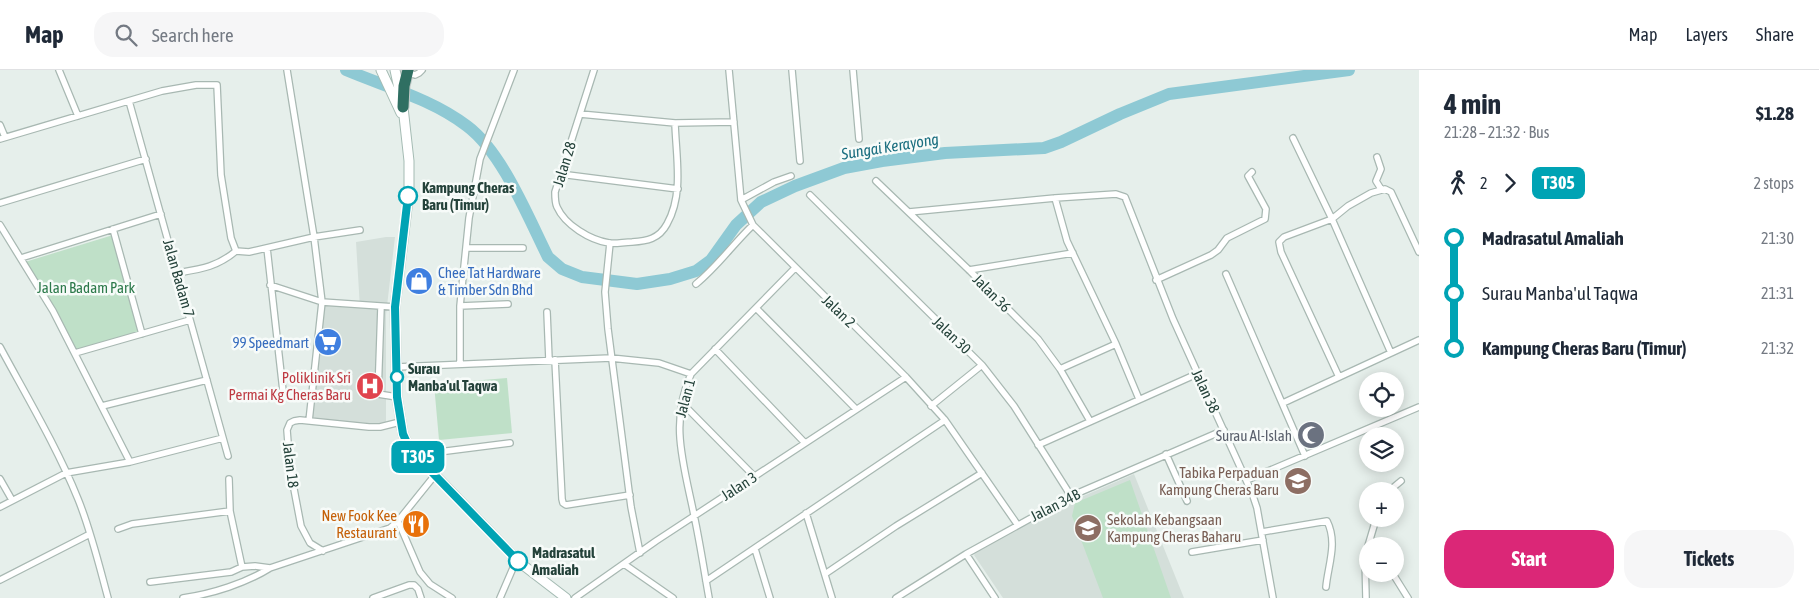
<!DOCTYPE html>
<meta charset="utf-8">
<style>
:root{--surface:#fff;--page:#f6f6f7;--text:#1f2937;--muted:#747a83;--line:#e0e1e3;--accent:#db2777}
body{margin:0;font-family:"Asap Condensed",sans-serif;background:var(--page);color:var(--text);height:100vh;display:flex;flex-direction:column;font-size:19px;white-space:nowrap}
*{box-sizing:border-box;margin:0}
p{font-size:16px;color:var(--muted)}
.icon{flex:none;width:28px;height:28px;fill:none;stroke:currentColor;stroke-width:2;stroke-linecap:round;stroke-linejoin:round}
.map{position:relative;flex:1;overflow:hidden}
.drawer{display:flex;flex-direction:column;background:var(--surface);width:400px}
.drawer>*{flex:none}
.badge{padding:0 10px;border-radius:8px;font-size:18px;line-height:32px}
.fabs{position:absolute;left:1359px;top:302px;display:grid;gap:10px}
.fabs a{display:grid;place-items:center;width:45px;height:45px;border-radius:50%;background:var(--surface);box-shadow:0 2px 12px #0003;font-size:25px}
.map>.badge{position:absolute;translate:-50% -50%;box-shadow:0 0 0 2px #fff}
.legs{display:flex;align-items:center;gap:8px;height:55px;padding:0 25px;font-size:16px}
.legs p{margin-inline-start:auto}
.head{display:flex;align-items:center;justify-content:space-between;height:85px;padding:0 25px}
h1{font-size:28px;font-weight:700;line-height:38px}
.action{display:flex;gap:10px;margin-top:auto;padding:10px 25px}
.action a{flex:1;height:58px;border-radius:20px;background:var(--accent);color:#fff;font-size:20px;font-weight:700;line-height:58px;text-align:center}
.action a+a{background:var(--page);color:var(--text)}
ul{padding:0 25px;list-style:none}
li{display:flex;align-items:center;gap:18px;height:55px;font-size:19px}
li i{display:grid;place-items:center;width:8px;height:100%;margin:0 6px;background:currentColor}
li i::after{content:'';width:12px;height:12px;margin:-6px;border:4px solid;border-radius:50%;background:var(--surface)}
li p{margin-inline-start:auto}
li:first-child i{background:linear-gradient(#0000 50%,currentColor 0)}
li:last-child i{background:linear-gradient(currentColor 50%,#0000 0)}
header{display:flex;align-items:center;gap:30px;box-sizing:border-box;height:70px;padding:0 25px;background:var(--surface);border-bottom:1px solid var(--line)}
header strong{font-size:24px}
nav{display:flex;gap:28px;margin-inline-start:auto;font-size:18px}
.search{width:350px;height:45px;background:var(--page);display:flex;align-items:center;gap:12px;box-sizing:border-box;padding:0 18px;border-radius:20px;color:var(--muted);font-size:19px}
main{display:flex;flex:1;min-height:0}
.map>svg:first-child{display:block}
.built{fill:#d4dfda}
.green{fill:#bfe0c8}
.lines{fill:none;stroke-linecap:round;stroke-linejoin:round}
.river{stroke:#8ec9d4;stroke-width:12}
.street-casing{stroke:#a8b8b2;stroke-width:8}
.secondary-casing{stroke:#a4bbb3;stroke-width:11}
.highway-casing{stroke:#c2cac8;stroke-width:13}
.street{stroke:#fff;stroke-width:5.5}
.secondary{stroke:#fff;stroke-width:9}
.highway{stroke:#2f6f62;stroke-width:11}
.line-1-casing{stroke:#fff;stroke-width:11}
.line-1{stroke:#00a3b4;stroke-width:8}
.stop-1-dot{fill:#fff;stroke:#00a3b4;stroke-width:2.5}
.labels{text-anchor:middle;dominant-baseline:central;stroke-width:5;stroke-linejoin:round;paint-order:stroke}
.street-label{font-size:15px;fill:#24423a;stroke:#f7fbf9}
.stop-label{font-size:15px;font-weight:bold;fill:#24423a;stroke:#f7fbf9;text-anchor:start}
.shop-label{font-size:15px;fill:#366cbe;stroke:#f7fbf9;text-anchor:start}
.park-label{font-size:15px;fill:#2d7a4b;stroke:#f7fbf9}
.health-label{font-size:15px;fill:#be3a42;stroke:#f7fbf9;text-anchor:end}
.worship-label{font-size:15px;fill:#5b616d;stroke:#f7fbf9;text-anchor:end}
.education-label{font-size:15px;fill:#785e54;stroke:#f7fbf9;text-anchor:end}
.food-label{font-size:15px;fill:#c56008;stroke:#f7fbf9;text-anchor:end}
.water-label{font-size:16px;font-style:italic;fill:#1c6f80;stroke:#f7fbf9}
</style>
<header>
<strong>Map</strong>
<div class="search"><svg class="icon" aria-label="search" viewBox="0 0 24 24"><circle cx="10" cy="10" r="6"/><path d="M15 15l6 6"/></svg>Search here</div>
<nav><a>Map</a><a>Layers</a><a>Share</a></nav>
</header>
<main>
<div class="map">
<svg width="1419" height="528" viewBox="0 0 1419 528">
<rect width="100%" height="100%" fill="#e6efeb"/>
<!-- built -->
<path class="built" d="M386,167h9l-9,78v108l-6,1 -69,-5 13,-114 36,3 -4,-66z
M1134,404l50,124h-181l-29,-43 3,-4 86,-46z"/>
<!-- green -->
<path class="green" d="M113,165l29,99 -67,19 -50,-91z
M507,308l5,55 -73,7 -5,-56z
M1130,410l41,118h-68l-31,-82 3,-13z"/>
<g class="lines">
<!-- river -->
<path class="river" d="M346,0c40,17 86,29 121,56 35,26 61,91 81,131l14,12 20,8 55,7 33,-5 26,-8 15,-11 25,-35 25,-23 34,-16 49,-18 38,-7 63,-8 99,-5 17,-6 59,-28 49,-20 180,-24"/>
<!-- street casing -->
<g class="street-casing">
<path id="street" d="M59,0l19,46
M287,0l27,167 8,65 -13,119
M594,0l-39,122c0,5 0,11 2,15 8,18 33,33 52,36 7,1 15,-1 23,-1 15,-1 27,-3 35,-18 17,-30 9,-67 8,-101
M729,0l12,130 12,25 153,152 39,43 72,104
M792,0l8,91
M853,0l6,69
M406,2l9,3 4,-2 3,-3
M129,31l99,355
M580,44l95,9 59,-1
M0,55l5,12
M1293,68l39,81 59,134
M0,69l162,-48 34,-6h21l4,90 10,63 5,13
M1377,87l4,12 -5,12 5,8
M560,104l118,15
M876,111l93,89 69,69 22,30 30,52
M810,125l172,170 32,41 57,90
M1055,128l12,43 49,103 23,55
M741,130l33,-18 17,-6
M0,133l146,-44
M909,142l146,-14 61,-4 9,3 48,122 79,174 5,15 16,90
M0,155l53,86 77,151
M113,159l29,105
M610,173l-5,49 3,37 23,178 9,46
M267,178l16,143
M466,178h57
M21,188l140,-44
M969,200l104,-17
M177,203c24,-4 40,-6 59,-22l13,1 65,-15 46,-7
M1226,204l79,182
M1156,210l55,-25 7,-5 9,-12 38,-19 1,-10 -18,-33 4,-4
M696,214c22,-18 37,-40 57,-59
M270,215l52,17 73,5
M460,236l48,-2
M381,237l-3,87 19,3
M756,238l100,101
M547,242l2,48
M0,277c27,50 57,100 78,152 13,32 21,66 30,99
M715,279l90,94
M75,283l115,-33
M555,290l7,139 1,4 3,2 64,-10
M460,294v-58l9,-88 11,-59 34,-89
M396,297l215,-9 48,5 32,11
M1060,299l56,-25
M1339,307l-58,-125 -2,-10 5,-5 48,-18 16,-13 23,-13 14,-4 6,3 28,60
M682,333l72,73
M1283,333l136,-63
M102,336l105,-26
M931,336l51,-41
M1038,375l161,-72
M1166,384l21,47
M422,391l9,-8 79,-10
M0,409l12,21
M229,409l1,32 12,56
M1247,410l172,-73
M1389,421l12,-10
M0,437l66,-34 64,-11 93,-24
M806,443l26,85
M398,451l22,51 10,12 22,14
M118,459l14,-5 98,-13
M1262,462l65,-11c11,22 1,44 -1,66
M1368,476l8,-27
M755,479l15,49
M323,481l-13,-8 -9,-17 -11,-58 -3,-38 3,-7 4,-2 6,-1 69,7h11l20,-5
M1192,482l71,-12
M966,484l29,44
M624,494l49,34
M825,504l71,-48 86,-53
M1393,504l15,24
M0,510l90,-46
M706,511l239,-161
M150,512l81,-10 11,-5 13,-1 15,2
M183,528c29,-4 63,-15 87,-30l120,-40 8,-7 37,-46
M373,528l36,-13h5l4,4 3,9
M500,528l13,-30 6,-6
M575,528l81,-57 250,-164
M709,528c-5,-28 -9,-55 -15,-83 -10,-50 -25,-92 -3,-141l104,-106
M896,528l70,-44 105,-58 153,-66
M1366,528l-1,-41 3,-9"/>
</g>
<!-- secondary casing -->
<g class="secondary-casing">
<path id="secondary" d="M381,0l20,43
M395,0l8,37 6,54v30l-14,116 2,90 6,37 5,11 27,30 84,87 47,36"/>
</g>
<!-- highway casing -->
<g class="highway-casing">
<path id="highway" d="M403,37l1,-21 4,-16"/>
</g>
<!-- street -->
<use href="#street" class="street"/>
<!-- secondary -->
<use href="#secondary" class="secondary"/>
<!-- highway -->
<use href="#highway" class="highway"/>
</g>
<g class="lines">
<!-- line-1 casing -->
<g class="line-1-casing">
<path id="line-1" d="M408,126l-13,111 2,90 6,37 5,11 14,17 96,99"/>
</g>
<!-- line-1 -->
<use href="#line-1" class="line-1"/>
</g>
<!-- icons -->
<defs>
<g id="shop-disc" transform="scale(1.4375)"><circle r="9.5" fill="#3f7fe0" stroke="#f7fbf9"/><path d="M-5-2.5h2.3a2.7 3.5 0 0 1 5.4 0H5L5.5 6h-11ZM-1.5-2.5h3a1.5 2.3 0 0 0-3 0Z" fill="#fff"/></g>
<g id="supermarket-disc" transform="scale(1.4375)"><circle r="9.5" fill="#3f7fe0" stroke="#f7fbf9"/><path d="M-6-5.5h2.5l.6 2H6L4.5 2H-2.5L-4.4-4H-6ZM-1.5 3.2a1.3 1.3 0 1 0 .1 0ZM3 3.2a1.3 1.3 0 1 0 .1 0Z" fill="#fff"/></g>
<g id="hospital-disc" transform="scale(1.4375)"><circle r="9.5" fill="#e0444e" stroke="#f7fbf9"/><path d="M-5-5h3v3.5h4V-5h3V5h-3V1.5h-4V5h-3Z" fill="#fff"/></g>
<g id="mosque-disc" transform="scale(1.4375)"><circle r="9.5" fill="#6b7280" stroke="#f7fbf9"/><path d="M3.5-4.9A6 6 0 1 0 3.5 4.9A5 5 0 1 1 3.5-4.9Z" fill="#fff"/></g>
<g id="school-disc" transform="scale(1.4375)"><circle r="9.5" fill="#8d6e63" stroke="#f7fbf9"/><path d="M0-5L7-2L0 1L-7-2ZM-4 1L0 2.5L4 1V4Q0 6-4 4Z" fill="#fff"/></g>
<g id="restaurant-disc" transform="scale(1.4375)"><circle r="9.5" fill="#e8710a" stroke="#f7fbf9"/><path d="M-5-6h1v4h1v-4h1v4h1v-4h1v5L-1.5 .5V6h-2V.5L-5-1ZM5-6V6H3V1.5H1.5Q1.5-4 5-6Z" fill="#fff"/></g>
</defs>
<g fill-rule="evenodd">
<use href="#shop-disc" x="419" y="211"/>
<use href="#supermarket-disc" x="328" y="272"/>
<use href="#hospital-disc" x="370" y="316"/>
<use href="#mosque-disc" x="1311" y="365"/>
<use href="#school-disc" x="1298" y="411"/>
<use href="#restaurant-disc" x="416" y="454"/>
<use href="#school-disc" x="1088" y="458"/>
</g>
<!-- markers -->
<g class="stop-1-dot">
<circle cx="408" cy="126" r="9"/>
<circle cx="397" cy="307" r="6"/>
<circle cx="518" cy="491" r="9"/>
</g>
<g class="labels">
<!-- street labels -->
<g class="street-label">
<text transform="translate(564 94) rotate(-73)">Jalan 28</text>
<text transform="translate(179 208) rotate(74)">Jalan Badam 7</text>
<text transform="translate(992 223) rotate(45)">Jalan 36</text>
<text transform="translate(839 241) rotate(44)">Jalan 2</text>
<text transform="translate(952 265) rotate(44)">Jalan 30</text>
<text transform="translate(1206 321) rotate(65)">Jalan 38</text>
<text transform="translate(685 328) rotate(-75)">Jalan 1</text>
<text transform="translate(291 395) rotate(83)">Jalan 18</text>
<text transform="translate(739 416) rotate(-33)">Jalan 3</text>
<text transform="translate(1055 435) rotate(-27)">Jalan 34B</text>
</g>
<!-- stop labels -->
<g class="stop-label">
<text x="422" y="117">Kampung Cheras<tspan x="422" dy="17">Baru (Timur)</tspan></text>
<text x="408" y="298">Surau<tspan x="408" dy="17">Manba'ul Taqwa</tspan></text>
<text x="532" y="482">Madrasatul<tspan x="532" dy="17">Amaliah</tspan></text>
</g>
<!-- shop labels -->
<g class="shop-label">
<text x="438" y="202">Chee Tat Hardware<tspan x="438" dy="17">&amp; Timber Sdn Bhd</tspan></text>
<text x="309" y="272" text-anchor="end">99 Speedmart</text>
</g>
<!-- park labels -->
<g class="park-label">
<text x="86" y="217">Jalan Badam Park</text>
</g>
<!-- health labels -->
<g class="health-label">
<text x="351" y="307">Poliklinik Sri<tspan x="351" dy="17">Permai Kg Cheras Baru</tspan></text>
</g>
<!-- worship labels -->
<g class="worship-label">
<text x="1292" y="365">Surau Al-Islah</text>
</g>
<!-- education labels -->
<g class="education-label">
<text x="1279" y="402">Tabika Perpaduan<tspan x="1279" dy="17">Kampung Cheras Baru</tspan></text>
<text x="1107" y="449" text-anchor="start">Sekolah Kebangsaan<tspan x="1107" dy="17">Kampung Cheras Baharu</tspan></text>
</g>
<!-- food labels -->
<g class="food-label">
<text x="397" y="445">New Fook Kee<tspan x="397" dy="17">Restaurant</tspan></text>
</g>
<!-- water labels -->
<g class="water-label">
<text transform="translate(890 76) rotate(-9)">Sungai Kerayong</text>
</g>
</g>
</svg>
<div class="fabs">
<a><svg class="icon" aria-label="locate" viewBox="0 0 24 24"><circle cx="12" cy="12" r="6"/><path d="M12 2v4M12 18v4M2 12h4M18 12h4"/></svg></a>
<a><svg class="icon" aria-label="layers" viewBox="0 0 24 24"><path d="M12 4l9 5-9 5-9-5zM3 14l9 5 9-5"/></svg></a>
<a>+</a>
<a>−</a>
</div>
<b class="badge" style="left:418px;top:387px;background:#00a3b4;color:#fff">T305</b>
</div>
<section class="drawer">
<div class="head"><div><h1>4 min</h1><p>21:28 – 21:32 · Bus</p></div><b>$1.28</b></div>
<div class="legs"><svg class="icon" aria-label="walk" viewBox="0 0 24 24"><circle cx="13" cy="4" r="2"/><path d="M13 8l-2 6 4 7M11 14l-3 7M7 12l3-4h3l4 4"/></svg>2<svg class="icon" aria-label="forward" viewBox="0 0 24 24"><path d="M9 5l7 7-7 7"/></svg><b class="badge" style="background:#00a3b4;color:#fff">T305</b><p>2 stops</p></div>
<ul>
<li><i style="color:#00a3b4"></i><b>Madrasatul Amaliah</b><p>21:30</p></li>
<li><i style="color:#00a3b4"></i><span>Surau Manba'ul Taqwa</span><p>21:31</p></li>
<li><i style="color:#00a3b4"></i><b>Kampung Cheras Baru (Timur)</b><p>21:32</p></li>
</ul>
<div class="action"><a>Start</a><a>Tickets</a></div>
</section>
</main>
